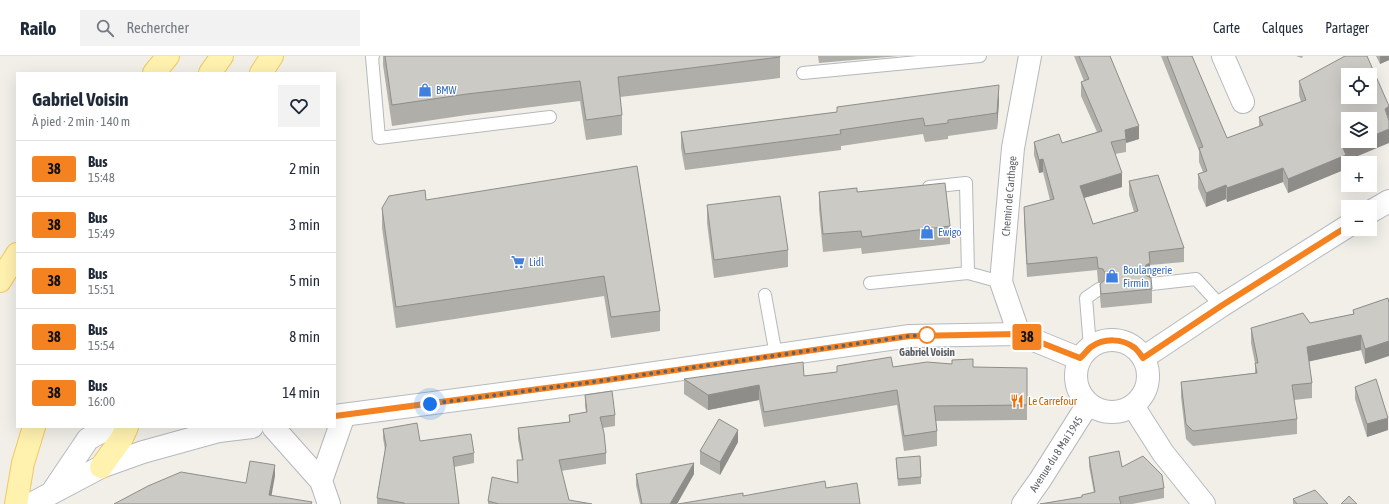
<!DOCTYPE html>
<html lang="fr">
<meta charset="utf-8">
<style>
:root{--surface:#fff;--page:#f2f2f3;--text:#1f2937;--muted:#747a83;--line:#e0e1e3}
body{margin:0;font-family:"Asap Condensed",sans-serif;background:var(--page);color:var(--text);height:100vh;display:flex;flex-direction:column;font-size:15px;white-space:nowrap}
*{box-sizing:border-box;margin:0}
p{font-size:13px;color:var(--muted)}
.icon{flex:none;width:22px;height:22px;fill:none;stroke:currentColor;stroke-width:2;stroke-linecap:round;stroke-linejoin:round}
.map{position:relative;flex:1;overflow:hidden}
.drawer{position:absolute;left:16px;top:16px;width:320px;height:356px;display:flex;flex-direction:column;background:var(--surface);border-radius:0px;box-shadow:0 4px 16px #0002}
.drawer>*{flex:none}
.badge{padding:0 8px;border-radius:3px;font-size:14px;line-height:26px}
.fabs{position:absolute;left:1341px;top:12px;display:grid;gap:8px}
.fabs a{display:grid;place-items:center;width:36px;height:36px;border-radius:0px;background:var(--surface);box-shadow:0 4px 16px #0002;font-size:20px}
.you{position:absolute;width:20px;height:20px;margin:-10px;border:3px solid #fff;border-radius:50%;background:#1a73e8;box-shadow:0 0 0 6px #1a73e833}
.map>.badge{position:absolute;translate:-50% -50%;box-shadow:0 0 0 2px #fff}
.round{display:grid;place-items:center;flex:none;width:42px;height:42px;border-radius:0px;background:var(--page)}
.headline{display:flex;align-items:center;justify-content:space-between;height:68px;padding:0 16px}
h1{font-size:19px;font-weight:700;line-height:30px}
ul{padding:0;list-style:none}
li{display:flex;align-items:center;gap:12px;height:56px;padding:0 16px;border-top:1px solid var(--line)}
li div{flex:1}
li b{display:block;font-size:15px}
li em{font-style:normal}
li .badge{min-width:44px;font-weight:700;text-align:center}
header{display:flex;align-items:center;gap:24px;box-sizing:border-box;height:56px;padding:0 20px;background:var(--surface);border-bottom:1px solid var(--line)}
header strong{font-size:19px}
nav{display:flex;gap:22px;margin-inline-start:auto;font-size:14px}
.search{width:280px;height:36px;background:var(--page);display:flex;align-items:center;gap:10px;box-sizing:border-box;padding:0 14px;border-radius:0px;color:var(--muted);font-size:15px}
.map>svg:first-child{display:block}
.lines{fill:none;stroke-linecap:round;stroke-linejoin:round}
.service-casing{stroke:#b5b8bc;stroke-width:14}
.minor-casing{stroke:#b5b8bc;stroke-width:24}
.secondary-casing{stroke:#b6babf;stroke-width:24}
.primary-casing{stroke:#f2c960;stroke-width:24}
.service{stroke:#fff;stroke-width:12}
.minor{stroke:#fff;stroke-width:22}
.secondary{stroke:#fff;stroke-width:22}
.primary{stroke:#fff2af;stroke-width:22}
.wall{fill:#afaea9}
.shaded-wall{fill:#8f8d8a}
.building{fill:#cccac5;stroke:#8f8d8a;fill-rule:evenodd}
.line-casing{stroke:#fff;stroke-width:9}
.line{stroke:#f58220;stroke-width:6}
.walk{stroke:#5f6368;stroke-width:4;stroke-dasharray:0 7.2}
.stop-dot{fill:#fff;stroke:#f58220;stroke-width:2}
.labels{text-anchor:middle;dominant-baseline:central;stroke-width:3;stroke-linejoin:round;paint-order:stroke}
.shop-label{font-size:11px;fill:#366cbe;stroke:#fff;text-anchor:start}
.street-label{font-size:11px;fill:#5f6368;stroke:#fff}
.stop-label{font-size:11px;font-weight:bold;fill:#5f6368;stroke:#fff}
.food-label{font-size:11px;fill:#c56008;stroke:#fff;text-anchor:start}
</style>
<header>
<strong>Railo</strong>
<div class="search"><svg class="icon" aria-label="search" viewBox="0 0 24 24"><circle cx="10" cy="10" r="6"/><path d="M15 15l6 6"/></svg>Rechercher</div>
<nav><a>Carte</a><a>Calques</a><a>Partager</a></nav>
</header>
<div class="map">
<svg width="1389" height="448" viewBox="0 0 1389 448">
<rect width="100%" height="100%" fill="#f1efe8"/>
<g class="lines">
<!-- service casing -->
<g class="service-casing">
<path id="service" d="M373,0l-1,1 7,81 171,-21
M803,17l177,-17
M929,131l37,-4 2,90
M870,227l98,-10 33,9
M1151,228l45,-5 25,27
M765,239l11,60
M1090,291l-4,-49 13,-9"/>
</g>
<!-- minor casing -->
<g class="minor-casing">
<path id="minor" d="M1223,0l20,46
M1019,278l-18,-52 12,-134 17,-92
M273,371l48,54
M329,448l-8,-23 23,-66"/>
</g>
<!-- secondary casing -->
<g class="secondary-casing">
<path id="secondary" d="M1370,156l19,-11
M1076 320a36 36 0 1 1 72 0a36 36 0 1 1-72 0Z
M1143,302l78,-52 127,-80
M1133,350l30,47 41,51
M335,360l265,-35 310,-45 109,-2 61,25
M53,435l35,-52 22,-12
M31,448l70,-37 42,-15 76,-21 33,-4
M1023,448l17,-24 48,-76"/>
</g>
<!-- primary casing -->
<g class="primary-casing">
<path id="primary" d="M154,17l14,-17
M210,17l12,-17
M261,17l11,-17
M0,225l17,-27
M101,411l21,-29 5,-11
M16,448l7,-41 11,-36"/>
</g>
<!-- service -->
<use href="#service" class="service"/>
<!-- minor -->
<use href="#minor" class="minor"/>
<!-- secondary -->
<use href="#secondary" class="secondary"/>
<!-- primary -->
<use href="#primary" class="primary"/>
</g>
<!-- wall -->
<path class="wall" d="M383,0h397v22l-160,19 2,18v20l-36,5 -6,-39 -113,14 -75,11 -9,-61z
M818,0h81l-80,7z
M1074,0h36l29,83 -13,4v9l-11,2 7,33 -38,11 9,26 41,-12 -5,-17v-14l55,67v14l-34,3v12h-1l3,12v14l-51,5 -1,-11v-13l2,-2h-4l-1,-12 -70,7 -3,-57v-13l26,-7 -7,-28 -4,1 -5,-18v-13l28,1 35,-11 -16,-36v-14l3,-1z
M1161,0h31l35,82 32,-12v-9l42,-15 -2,-7v-14l47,80v8l-58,24 -5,-11 -56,20 -1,-3 -20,8 -8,-19v-14l5,-2 -4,-10v-11z
M1296,0h7l-1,2z
M1376,0h13v4l-9,4z
M999,45l-2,28 -49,7v3l-23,3 -2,-8 -82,12v4l-156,20 -4,-22v-16l156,-20v-5z
M637,110l23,145v20l-49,7 -7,-42 -208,32 -14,-100v-20z
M819,136h38l93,34v18l-88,10 -1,-6 -38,4 -4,-43z
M707,149l81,45v17l-74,11 -7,-55z
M1388,242l-23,66 -4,-14 -52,11 3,22v15l-18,2 3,19v15l-104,12 -7,-7 -5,-42v-15l74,-9v-10l-4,-20v-15l59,-5 43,-9v-4z
M837,310l56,1 134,1v52l-91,1 1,10v15l-33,5 -7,-46 -133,22 -5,-27 -51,10 -24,-16v-15l120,-3 33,-4z
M1355,331l33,43 -21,7 -12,-38z
M585,339l30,20v11l-13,2 4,25v11l-45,7 8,29 23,4h-104v-3l30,-18 -1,-23h5l-4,-21v-11l51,-6v-7l17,-3 -1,-6z
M383,373l37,12 54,12v10l-20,4 5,37h-82v-6l8,-48 -2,-12z
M738,386l-18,33 -20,-11v-13z
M1089,401l33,10 42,21v10l-32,6h-92l42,-7 12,-4 -5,-27z
M896,402l25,19v7l-23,2z
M636,418h58l-17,30h-37l-4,-19z
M1293,443l35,5h-35z"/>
<!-- shaded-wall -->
<path class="shaded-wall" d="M1380,0h9v4l-9,4z
M999,29v16l-2,28v-16z
M1389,50v14l-4,-11z
M1139,70v13l-13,4 -1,-13z
M1389,73v14l-43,18v8l-58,24v-14l55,-31 17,-7h10v-4z
M1043,103v13l-4,1v-13z
M1283,112v14l-56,20v-14z
M1122,117v14l-42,12v-13z
M1226,129v14l-20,8v-14z
M1150,207v14l-4,1 -2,-7 2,-6z
M1361,279v15l-54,12v-15z
M1389,285v15l-24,8v-15z
M759,329v15l-51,10v-15z
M1388,362v12l-21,7v-13z
M738,374v12l-18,33v-13z
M694,407v11l-17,30h-7z
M275,409v11l-5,28 -1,-9z"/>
<!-- building -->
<path class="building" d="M385,0h395v1l-162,20 4,38 -36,5 -6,-39 -113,13 -75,11z
M1079,0h31l29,70 -14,4 1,9 -15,3 11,31 -42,13 13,38 45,-13 -9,-30 29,-6 26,73 -35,4 1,11 -4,2 -2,6 1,4 6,3 1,11 -51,5 -1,-10 6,-5v-4l-3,-6 -5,-1 -1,-11 -70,7 -3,-57 30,-8 -11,-40 -4,1 -5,-18 25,-8 3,9 40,-12 -21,-49 8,-3z
M1167,0h25l35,82 36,-13 -4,-8 47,-17 -7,-19 46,-25h22l22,50 -4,3 4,12v8l-19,8v-18h-22v22h12l-17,7 3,7 -58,24 -5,-11 -56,20 -1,-3 -20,8 -8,-19 9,-3 -8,-23 4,-1zM1348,19h22v22h-22z
M999,29l-2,28 -49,7v3l-23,3 -2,-8 -83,12 1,4 -156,20 -4,-22 156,-20v-5z
M637,110l23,145 -49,6 -7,-41 -208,31 -14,-99 7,-12 36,-6 1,10z
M945,127l5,43 -88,11 -1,-6 -38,3 -4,-42 38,-4v4z
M780,140l8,54 -74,10 -7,-55z
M1388,242l1,5v38l-24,8 -4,-14 -54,12 5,36 -20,2 5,34 -104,12 -7,-7 -5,-42 76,-9 -2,-10h3l-7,-35 52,-15 7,10 44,-9 -1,-4z
M891,301l2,10 34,-5 25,2v-4l21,-1v8l54,1v37l-93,1 3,25 -33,5 -7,-46 -133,22 -5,-27 -51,10 -24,-16 119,-17 1,14 33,-4v-6z
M1376,323l12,39 -21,6 -12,-37z
M612,335l3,24 -15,2 4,16 2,20 -47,7 10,40 23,4h-93l-11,-3 4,-24 26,6 -1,-23h6l-5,-32 52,-6 -1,-7 18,-3 -2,-17z
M719,363l19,11 -18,32 -20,-11z
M417,367l3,18 51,-7 3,19 -21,4 6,47h-55v-1l-27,-5 9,-53 -3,-16z
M1119,395l3,16 21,-11 19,19 2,13 -45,9 2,7h-81l42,-7v-2l13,-3 -6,-35z
M920,400l1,21 -23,2 -2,-21z
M250,405l25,4 -6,30 43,7 -1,2h-197l34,-18 33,-14 65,11z
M694,407l-24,41h-28l-6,-30z
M825,425l1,7 31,-5 3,21h-182l65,-11v3z
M1315,434l13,14h-31l-4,-5z
M1349,440l8,8h-16z"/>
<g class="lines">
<!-- line casing -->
<g class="line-casing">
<path id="line" d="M335,360l265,-35 310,-45 109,-2 61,24c4,-3 7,-8 11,-11 13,-9 31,-9 44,1 3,3 6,7 8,10l78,-52 127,-80"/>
</g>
<!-- line -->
<use href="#line" class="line"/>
<!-- walk -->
<path class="walk" d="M430,348l170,-23 310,-45 17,-1"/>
</g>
<!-- icons -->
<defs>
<g id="shop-bare" transform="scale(1.08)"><path d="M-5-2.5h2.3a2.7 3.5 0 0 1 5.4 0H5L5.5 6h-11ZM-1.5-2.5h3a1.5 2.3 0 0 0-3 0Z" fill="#3f7fe0" stroke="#fff" stroke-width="2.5" paint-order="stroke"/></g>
<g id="supermarket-bare" transform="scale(1.08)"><path d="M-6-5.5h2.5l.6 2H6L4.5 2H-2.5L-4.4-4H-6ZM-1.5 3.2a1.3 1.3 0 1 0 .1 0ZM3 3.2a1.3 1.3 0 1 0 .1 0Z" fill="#3f7fe0" stroke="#fff" stroke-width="2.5" paint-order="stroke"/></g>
<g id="restaurant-bare" transform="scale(1.08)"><path d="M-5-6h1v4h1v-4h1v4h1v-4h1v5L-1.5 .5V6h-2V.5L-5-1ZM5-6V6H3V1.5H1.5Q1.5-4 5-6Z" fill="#e8710a" stroke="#fff" stroke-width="2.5" paint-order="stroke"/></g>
</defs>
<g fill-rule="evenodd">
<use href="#shop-bare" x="425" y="34"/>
<use href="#shop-bare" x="927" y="176"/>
<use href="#supermarket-bare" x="518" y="206"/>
<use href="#shop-bare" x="1112" y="220"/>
<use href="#restaurant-bare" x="1017" y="345"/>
</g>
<!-- markers -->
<circle class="stop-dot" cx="927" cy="279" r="8"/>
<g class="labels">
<!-- shop labels -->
<g class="shop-label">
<text x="436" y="34">BMW</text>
<text x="938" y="176">Ewigo</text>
<text x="529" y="206">Lidl</text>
<text x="1123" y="214">Boulangerie<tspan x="1123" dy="13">Firmin</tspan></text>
</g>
<!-- street labels -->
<g class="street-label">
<text transform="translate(1009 140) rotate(-85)">Chemin de Carthage</text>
<text transform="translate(1056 398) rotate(-57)">Avenue du 8 Mai 1945</text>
</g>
<!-- stop labels -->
<g class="stop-label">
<text x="927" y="296">Gabriel Voisin</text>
</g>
<!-- food labels -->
<g class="food-label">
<text x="1028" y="345">Le Carrefour</text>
</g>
</g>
</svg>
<div class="fabs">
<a><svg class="icon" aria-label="locate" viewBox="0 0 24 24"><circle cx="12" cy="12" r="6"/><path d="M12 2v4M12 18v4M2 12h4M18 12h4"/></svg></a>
<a><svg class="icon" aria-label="layers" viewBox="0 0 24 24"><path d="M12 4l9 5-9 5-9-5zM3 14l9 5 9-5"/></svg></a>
<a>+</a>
<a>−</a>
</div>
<div class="you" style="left:430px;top:348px"></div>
<b class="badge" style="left:1027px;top:281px;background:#f58220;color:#111">38</b>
<section class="drawer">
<div class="headline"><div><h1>Gabriel Voisin</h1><p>À pied · 2 min · 140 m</p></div><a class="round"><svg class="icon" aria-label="heart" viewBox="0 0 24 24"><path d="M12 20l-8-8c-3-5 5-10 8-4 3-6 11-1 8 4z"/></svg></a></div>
<ul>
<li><span class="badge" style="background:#f58220;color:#111">38</span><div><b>Bus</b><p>15:48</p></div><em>2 min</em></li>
<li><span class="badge" style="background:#f58220;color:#111">38</span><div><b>Bus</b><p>15:49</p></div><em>3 min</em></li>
<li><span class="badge" style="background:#f58220;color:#111">38</span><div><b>Bus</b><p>15:51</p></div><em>5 min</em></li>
<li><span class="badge" style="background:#f58220;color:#111">38</span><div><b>Bus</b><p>15:54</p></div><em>8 min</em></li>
<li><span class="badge" style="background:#f58220;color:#111">38</span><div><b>Bus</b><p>16:00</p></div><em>14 min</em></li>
</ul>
</section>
</div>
